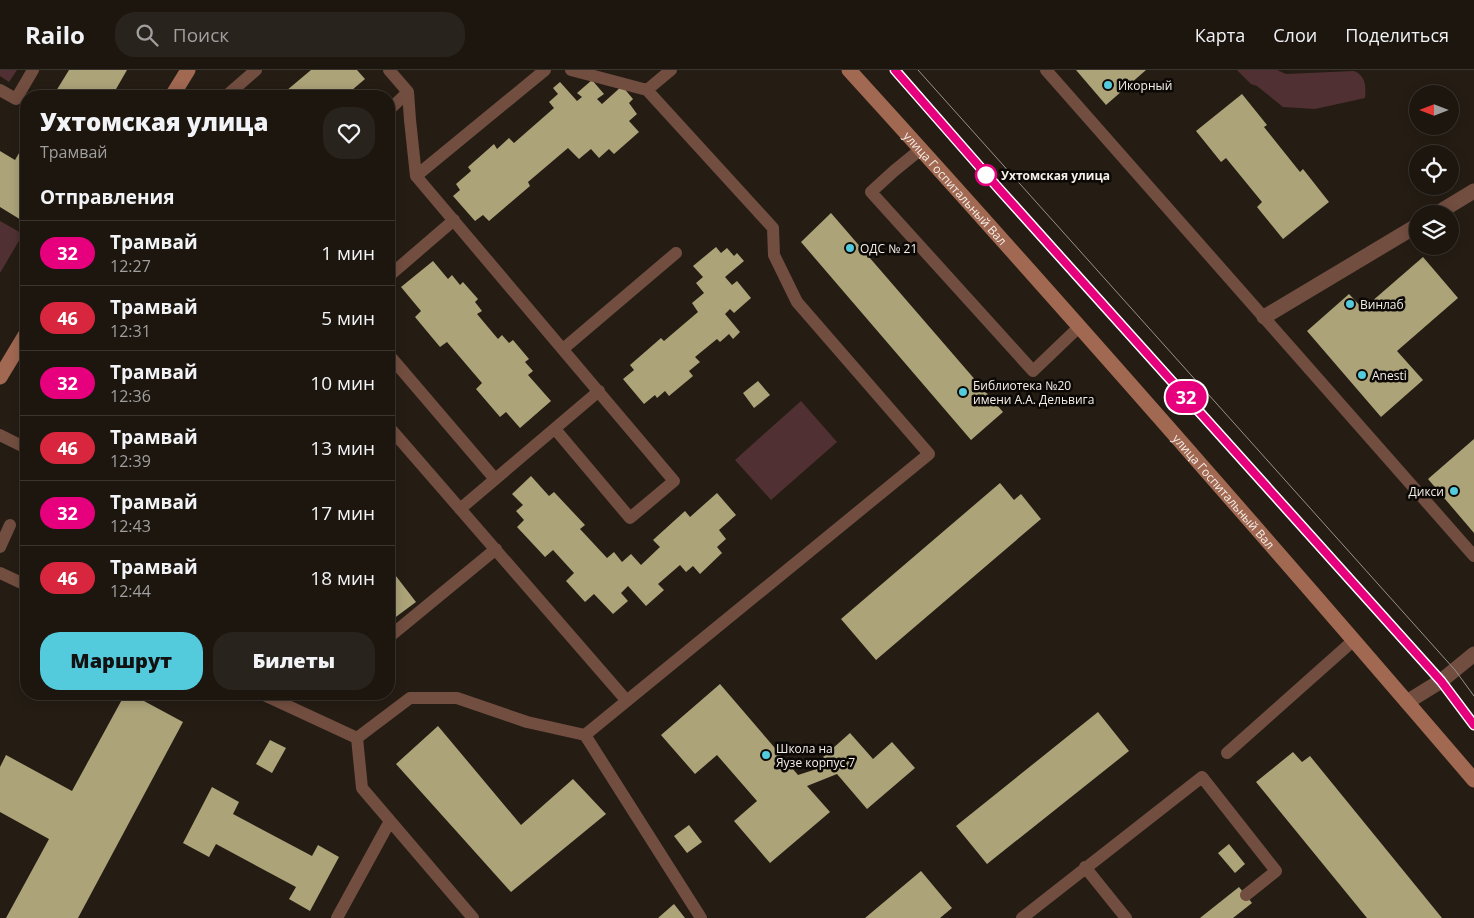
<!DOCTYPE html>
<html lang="ru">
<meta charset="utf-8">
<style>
:root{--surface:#1c160f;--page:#29231d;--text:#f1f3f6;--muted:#a09f9e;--line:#3a352f;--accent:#54cadd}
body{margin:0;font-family:"Open Sans",sans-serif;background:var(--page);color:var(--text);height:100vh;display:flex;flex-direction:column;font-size:19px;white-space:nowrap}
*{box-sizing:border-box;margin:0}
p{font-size:16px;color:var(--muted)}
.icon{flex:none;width:28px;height:28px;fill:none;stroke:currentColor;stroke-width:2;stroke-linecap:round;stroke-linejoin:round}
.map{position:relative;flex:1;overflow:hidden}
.drawer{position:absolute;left:20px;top:20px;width:375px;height:610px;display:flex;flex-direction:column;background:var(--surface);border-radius:20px;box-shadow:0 2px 12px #0003,0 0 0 1px var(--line)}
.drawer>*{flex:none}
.badge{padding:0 10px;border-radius:16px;font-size:18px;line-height:32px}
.needle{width:32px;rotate:270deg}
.buttons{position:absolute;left:1409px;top:15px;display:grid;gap:10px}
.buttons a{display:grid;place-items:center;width:50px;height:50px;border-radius:50%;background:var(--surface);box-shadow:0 2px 12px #0003,0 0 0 1px var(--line);font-size:25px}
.map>.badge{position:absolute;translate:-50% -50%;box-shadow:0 0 0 2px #fff}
h2{padding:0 20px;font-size:19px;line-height:45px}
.round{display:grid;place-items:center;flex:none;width:52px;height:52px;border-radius:20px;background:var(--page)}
.summary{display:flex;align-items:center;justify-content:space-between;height:85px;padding:0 20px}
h1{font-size:24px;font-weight:800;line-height:38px}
.cta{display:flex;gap:10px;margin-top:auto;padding:10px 20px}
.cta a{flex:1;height:58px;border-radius:20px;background:var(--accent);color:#111;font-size:20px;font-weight:800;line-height:58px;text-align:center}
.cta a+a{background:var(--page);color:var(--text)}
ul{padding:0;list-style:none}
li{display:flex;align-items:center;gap:15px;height:65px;padding:0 20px;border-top:1px solid var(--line)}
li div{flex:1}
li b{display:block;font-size:19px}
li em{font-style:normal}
li .badge{min-width:55px;font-weight:700;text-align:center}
header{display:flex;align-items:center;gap:30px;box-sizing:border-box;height:70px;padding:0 25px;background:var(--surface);border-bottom:1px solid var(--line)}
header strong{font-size:24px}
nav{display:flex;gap:28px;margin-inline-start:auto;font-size:18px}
.search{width:350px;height:45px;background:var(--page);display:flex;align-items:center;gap:12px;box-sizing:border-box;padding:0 18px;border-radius:20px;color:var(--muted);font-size:19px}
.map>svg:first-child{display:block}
.green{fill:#503033}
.building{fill:#aca379}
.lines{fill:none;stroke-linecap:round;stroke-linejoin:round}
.lane{stroke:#724e40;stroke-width:12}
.street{stroke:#724e40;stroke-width:15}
.secondary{stroke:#a16852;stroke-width:15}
.tram{stroke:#99928b;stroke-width:1}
.line-casing{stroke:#fff;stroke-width:11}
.line{stroke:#e6007e;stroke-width:8}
.poi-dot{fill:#54cadd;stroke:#0b0805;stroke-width:2}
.stop-dot{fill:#fff;stroke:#e6007e;stroke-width:2.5}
.labels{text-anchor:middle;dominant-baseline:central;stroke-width:5;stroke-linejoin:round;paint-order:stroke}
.poi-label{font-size:12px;fill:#f5efe9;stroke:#0b0805;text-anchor:start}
.stop-label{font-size:12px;font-weight:bold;fill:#f5efe9;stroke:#0b0805;text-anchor:start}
.street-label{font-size:12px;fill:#f5efe9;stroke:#0b0805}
</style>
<header>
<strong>Railo</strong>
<div class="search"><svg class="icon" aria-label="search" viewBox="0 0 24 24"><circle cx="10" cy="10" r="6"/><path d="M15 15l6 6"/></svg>Поиск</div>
<nav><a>Карта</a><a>Слои</a><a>Поделиться</a></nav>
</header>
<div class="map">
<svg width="1474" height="848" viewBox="0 0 1474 848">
<rect width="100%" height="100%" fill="#251d14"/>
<!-- green -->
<path class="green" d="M0,0h17l-8,12 -9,-6z
M1237,0h40l9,4 68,-3c12,5 12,15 11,27l-50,11 -32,-2 -26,-21 -6,-2z
M0,151l23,13 -23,39z
M801,331l36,41 -66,58 -36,-40z"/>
<!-- building -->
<path class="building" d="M69,0h58l-15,26h-59z
M311,0h46l8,9 -20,17h-65z
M1076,0h70l-40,35z
M592,10l12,14 -7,5 5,5 20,-18 11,13 -4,4 8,11 -8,7 10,11 -25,22 -5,-5 -10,9 -8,-9 -12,10 -11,-11 -40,34 2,4 -41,35 -6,-6 -8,6 -22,-25 7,-6 -4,-6 15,-13 -3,-4 26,-23 3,5 12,-11 5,5 40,-35 -5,-6 9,-8 -5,-6 7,-6 17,19 5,-4 -5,-4z
M1242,24l25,31 -3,2 36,45 3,-3 26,33 -46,37 -26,-32 5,-5 -36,-44 -5,4 -25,-31z
M26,71v82l-26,-16v-56l15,9z
M831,143l172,199 -32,28 -170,-198z
M716,177l5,6 6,-5 7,8 3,-3 7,8 -19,16 7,8 5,-4 14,17 -17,15 -4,-4 -5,5 15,18 -7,7 -4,-5 -9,8 -3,-3 -22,18 5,5 -11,9 4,5 -24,20 -4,-5 -8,7 -2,-3 -11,9 -21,-25 11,-9 -4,-5 31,-27 3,3 34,-29 -6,-9 12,-10 -8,-10 7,-6 -10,-11z
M1423,187l35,41 -61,53 26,29 -42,37 -74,-86 42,-37 14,15z
M433,191l15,18 4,-4 8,10 3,-3 15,17 -3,3 7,9 -5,3 21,25 4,-4 7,8 4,-3 16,19 -4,3 8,9 -5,4 23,26 -31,27 -14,-16 -6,5 -24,-28 6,-6 -35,-41 -7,5 -25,-30 6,-6 -20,-24z
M758,311l12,14 -16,13 -11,-15z
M1474,369v94l-46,-54z
M531,406l18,20 5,-4 31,33 -5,4 27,29 7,-6 8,10 9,-8 10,11 19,-18 -7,-7 32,-29 5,6 27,-24 19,22 -17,15 7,9 -9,8 5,6 -22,21 -7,-8 -7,6 -6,-7 -22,19 6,6 -18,16 -18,-20 -7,7 7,8 -15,13 -19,-20 -9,8 -19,-21 8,-8 -21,-23 -8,7 -28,-30 7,-7 -8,-9 7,-6 -11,-11z
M1000,413l14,17 7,-6 20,25 -165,141 -35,-41z
M389,497l27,35 -27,20z
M720,614l78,91 31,-10 -6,-8 27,-24 23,26 19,-17 23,26 -48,41 -30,-35 -30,12 23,26 -60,51 -36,-42 23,-20 -40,-46 -22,19 -34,-39z
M125,624h6l52,28 -105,196h-72l43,-79 -49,-27v-45l6,-12 66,36z
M1098,642l31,39 -142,113 -31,-38z
M438,656l83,99 52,-46 33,35 -95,78 -115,-128z
M270,670l16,8 -14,25 -16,-9z
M1293,682l9,10 8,-6 132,162h-75l-111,-136z
M212,717l27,15 -6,12 79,42 6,-11 21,12 -29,54 -21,-12 7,-12 -80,-43 -7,13 -26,-14z
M689,755l13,17 -15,11 -13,-17z
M1229,774l16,20 -10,9 -17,-20z
M921,801l31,37 -12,10h-75z
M1239,817l13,16 -19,15h-33z
M674,834l11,14h-27z"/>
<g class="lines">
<!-- lane -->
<path class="lane" d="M389,0l19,22 2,28 6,56 129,-106
M571,0l76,20 126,138 1,27 23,47 132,152 -344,281
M1046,0l428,486
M0,20l16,9 17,-29
M647,20l24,-20
M226,26l30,-26
M389,40l19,-18
M921,79l-27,22 -23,21 162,179 46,-44
M416,106l258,305 -44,37 -75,-89
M389,206l65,-56
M563,279l113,-96
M389,285l106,124
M389,357l238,274
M0,365l26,13
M460,439l139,-118
M0,477l10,-22
M0,503l26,12
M389,567l107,-88
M262,624l95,44 5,50 111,130
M357,668l53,-40h47l70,24 58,13 116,183
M1227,683l127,-113
M1085,797l41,51
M337,848l53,-97
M1022,848l180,-141 74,94 -30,24"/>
<!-- street -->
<path class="street" d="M1436,144l38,-23
M1264,247l154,-92
M1407,632l34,-21 33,-27"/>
<!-- secondary -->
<g class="secondary">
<path id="s1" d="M849,0c212,233 420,471 625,710"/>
<path d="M172,26l16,-26"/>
<path d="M0,307l26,-43"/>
</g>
<!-- tram -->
<path class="tram" d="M895,0l92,106 454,505 33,44
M918,0l537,600 19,26"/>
</g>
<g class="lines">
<!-- line casing -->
<g class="line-casing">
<path id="line" d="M895,0l105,120 441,491 33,44"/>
</g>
<!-- line -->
<use href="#line" class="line"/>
</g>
<!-- markers -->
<g class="poi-dot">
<circle cx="1108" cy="15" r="5"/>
<circle cx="850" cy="178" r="5"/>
<circle cx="1350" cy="234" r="5"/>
<circle cx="1362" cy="305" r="5"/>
<circle cx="963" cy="322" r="5"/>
<circle cx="1454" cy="421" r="5"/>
<circle cx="766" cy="685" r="5"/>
</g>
<circle class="stop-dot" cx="986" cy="105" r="10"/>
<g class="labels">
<!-- poi labels -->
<g class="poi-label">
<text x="1118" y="15">Икорный</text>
<text x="860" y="178">ОДС № 21</text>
<text x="1360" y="234">Винлаб</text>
<text x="1372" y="305">Anesti</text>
<text x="973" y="315">Библиотека №20<tspan x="973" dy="14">имени А.А. Дельвига</tspan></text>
<text x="1444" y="421" text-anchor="end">Дикси</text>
<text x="776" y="678">Школа на<tspan x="776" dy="14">Яузе корпус 7</tspan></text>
</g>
<!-- stop labels -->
<g class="stop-label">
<text x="1001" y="105">Ухтомская улица</text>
</g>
<!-- street labels -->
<g class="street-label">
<text stroke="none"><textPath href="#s1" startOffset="159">улица Госпитальный Вал</textPath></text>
<text stroke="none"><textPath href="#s1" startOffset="564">улица Госпитальный Вал</textPath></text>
</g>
</g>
</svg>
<div class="buttons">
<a><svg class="needle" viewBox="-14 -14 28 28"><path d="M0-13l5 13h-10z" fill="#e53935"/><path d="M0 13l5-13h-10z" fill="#a09f9e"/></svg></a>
<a><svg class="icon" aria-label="locate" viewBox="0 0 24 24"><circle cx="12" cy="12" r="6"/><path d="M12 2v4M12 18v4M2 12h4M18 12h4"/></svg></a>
<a><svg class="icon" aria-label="layers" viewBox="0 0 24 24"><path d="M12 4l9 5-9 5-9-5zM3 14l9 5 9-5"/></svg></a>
</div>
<b class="badge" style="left:1186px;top:327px;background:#e6007e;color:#fff">32</b>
<section class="drawer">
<div class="summary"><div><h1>Ухтомская улица</h1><p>Трамвай</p></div><a class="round"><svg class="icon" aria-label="heart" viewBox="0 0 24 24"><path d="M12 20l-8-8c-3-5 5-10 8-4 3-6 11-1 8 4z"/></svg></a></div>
<h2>Отправления</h2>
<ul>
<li><span class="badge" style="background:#e6007e;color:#fff">32</span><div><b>Трамвай</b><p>12:27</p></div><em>1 мин</em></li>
<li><span class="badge" style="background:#d7263d;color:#fff">46</span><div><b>Трамвай</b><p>12:31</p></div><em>5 мин</em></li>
<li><span class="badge" style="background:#e6007e;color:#fff">32</span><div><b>Трамвай</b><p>12:36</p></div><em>10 мин</em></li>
<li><span class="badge" style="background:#d7263d;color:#fff">46</span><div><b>Трамвай</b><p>12:39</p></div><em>13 мин</em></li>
<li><span class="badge" style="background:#e6007e;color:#fff">32</span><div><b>Трамвай</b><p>12:43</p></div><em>17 мин</em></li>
<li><span class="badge" style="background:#d7263d;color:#fff">46</span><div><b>Трамвай</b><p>12:44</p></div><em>18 мин</em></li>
</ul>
<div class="cta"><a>Маршрут</a><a>Билеты</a></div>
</section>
</div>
